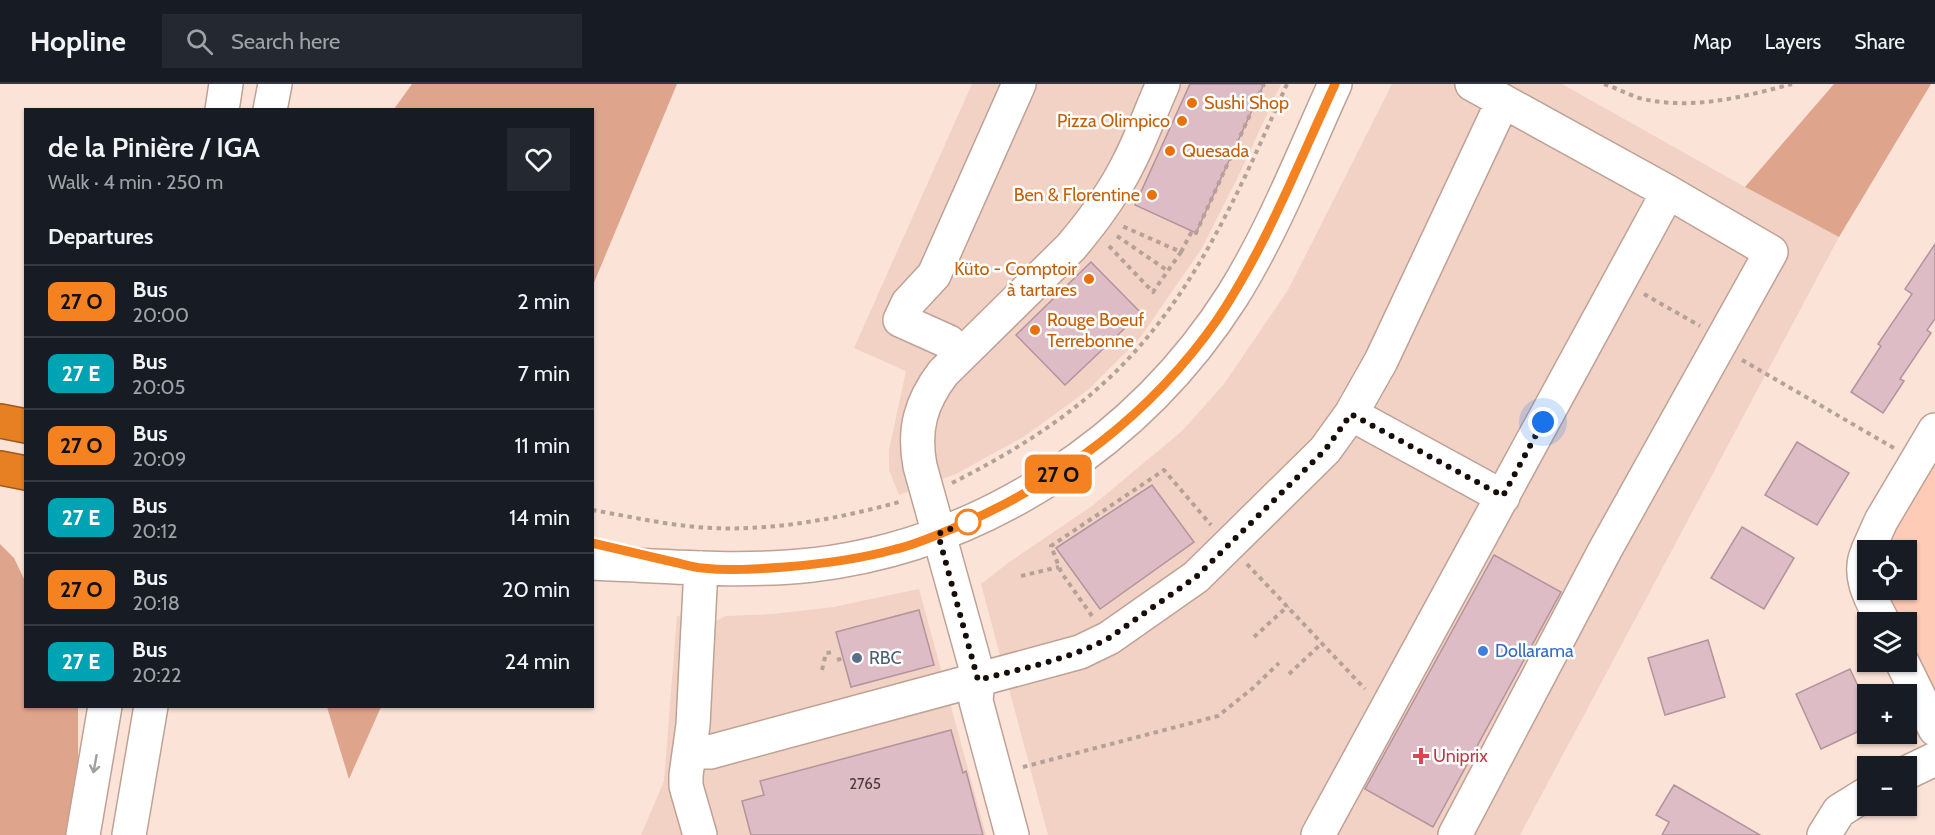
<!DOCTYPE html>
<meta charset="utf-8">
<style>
:root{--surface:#171b24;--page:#242831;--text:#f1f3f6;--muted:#9ea1a6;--line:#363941}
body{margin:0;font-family:Cabin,sans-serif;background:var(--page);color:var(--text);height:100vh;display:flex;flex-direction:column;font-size:22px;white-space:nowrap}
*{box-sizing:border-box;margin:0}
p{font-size:20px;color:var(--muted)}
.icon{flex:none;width:33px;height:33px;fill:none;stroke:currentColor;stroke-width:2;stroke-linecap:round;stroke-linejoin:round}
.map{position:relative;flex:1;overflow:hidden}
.drawer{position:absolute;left:24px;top:24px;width:570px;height:600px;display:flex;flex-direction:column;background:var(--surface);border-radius:0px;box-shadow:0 2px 4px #0004}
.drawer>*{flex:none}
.badge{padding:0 12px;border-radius:9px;font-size:21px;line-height:39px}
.fabs{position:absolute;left:1857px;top:456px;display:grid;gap:12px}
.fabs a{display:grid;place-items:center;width:60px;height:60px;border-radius:0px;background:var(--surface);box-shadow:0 2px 4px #0004;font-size:30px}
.you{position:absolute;width:30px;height:30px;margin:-15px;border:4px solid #fff;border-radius:50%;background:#1a73e8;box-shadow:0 0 0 9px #1a73e833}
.map>.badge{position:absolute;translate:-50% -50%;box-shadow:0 0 0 3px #fff}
h2{padding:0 24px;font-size:22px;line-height:54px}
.round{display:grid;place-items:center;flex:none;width:63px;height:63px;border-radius:0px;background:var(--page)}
.overview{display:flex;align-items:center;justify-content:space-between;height:102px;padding:0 24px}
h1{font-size:28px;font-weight:600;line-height:45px}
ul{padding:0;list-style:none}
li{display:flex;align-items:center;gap:18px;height:72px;padding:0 24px;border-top:2px solid var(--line)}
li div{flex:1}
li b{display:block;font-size:22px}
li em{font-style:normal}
li .badge{min-width:66px;font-weight:700;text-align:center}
header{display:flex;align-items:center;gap:36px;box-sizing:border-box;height:84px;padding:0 30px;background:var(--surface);border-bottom:2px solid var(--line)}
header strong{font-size:28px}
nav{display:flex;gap:33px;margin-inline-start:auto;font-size:21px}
.search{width:420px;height:54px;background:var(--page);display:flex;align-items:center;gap:15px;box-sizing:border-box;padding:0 21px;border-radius:0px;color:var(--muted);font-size:22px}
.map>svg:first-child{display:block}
.built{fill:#f1d2c5}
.green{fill:#fdcbb6}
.forest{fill:#dea48c}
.building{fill:#ddbcc5;stroke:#b3939c;stroke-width:1.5}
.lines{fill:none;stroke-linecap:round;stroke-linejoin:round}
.minor-casing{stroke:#bfa295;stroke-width:36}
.highway-casing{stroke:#9e5819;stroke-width:36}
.path{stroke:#b5a197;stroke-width:4;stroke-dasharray:4.5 4.5;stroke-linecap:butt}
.minor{stroke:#fff;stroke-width:33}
.highway{stroke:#e68022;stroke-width:33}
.oneway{stroke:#a39f9d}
.line-casing{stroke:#fff;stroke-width:14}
.line{stroke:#f58220;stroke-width:9}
.walk{stroke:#180e09;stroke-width:6;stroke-dasharray:0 10.8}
.food-dot{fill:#e8710a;stroke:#fff;stroke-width:2}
.stop-dot{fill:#fff;stroke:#f58220;stroke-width:3}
.shop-dot{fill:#3f7fe0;stroke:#fff;stroke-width:2}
.service-dot{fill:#5c6f8a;stroke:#fff;stroke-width:2}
.health-dot{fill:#e0444e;stroke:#fff;stroke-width:2}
.labels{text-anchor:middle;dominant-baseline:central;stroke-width:5;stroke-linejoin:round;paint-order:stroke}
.number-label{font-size:15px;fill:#493a38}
.food-label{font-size:18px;fill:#c56008;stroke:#fff;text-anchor:start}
.shop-label{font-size:18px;fill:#366cbe;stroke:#fff;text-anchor:start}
.service-label{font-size:18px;fill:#4e5e75;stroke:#fff;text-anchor:start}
.health-label{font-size:18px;fill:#be3a42;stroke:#fff;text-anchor:start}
</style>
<header>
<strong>Hopline</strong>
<div class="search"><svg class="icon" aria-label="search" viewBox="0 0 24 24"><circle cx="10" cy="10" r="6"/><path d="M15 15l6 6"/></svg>Search here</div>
<nav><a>Map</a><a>Layers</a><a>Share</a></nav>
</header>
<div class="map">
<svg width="1935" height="751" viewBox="0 0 1935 751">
<rect width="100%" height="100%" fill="#fce3d8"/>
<!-- built -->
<path class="built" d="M972,0h309l-43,93 -36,71 -62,90 -52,52 -63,46 -69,38 -57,21 -10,-25v-20l17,-79 -52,-23z
M1392,0h170l183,103 94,50 -319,598h-472l-67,-251 27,-21 84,-57 90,-75 42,-47 64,-94z
M919,505l67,246h-345l23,-54 13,-166 5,3 32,4 12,-6 47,-2 60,-7z"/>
<!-- green -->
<path class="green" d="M1935,352v293l-29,-67v-40h-23l-15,-32h38v-40h-38z"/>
<!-- forest -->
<path class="forest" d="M412,0h265l-84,201 -1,-175 -198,-1z
M1834,0h97l-92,153 -94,-50z
M0,460l14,14 11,23 1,125 52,1v77l-9,51h-69z
M327,623h54l-32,72z"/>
<!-- building -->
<path class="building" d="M1190,0h74l-68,149 -61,-28z
M1935,160v75l-8,11 4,3 -31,46 4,2 -21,32 -32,-21 30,-46 -3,-2 34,-50 -7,-5z
M1091,178l50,51 -76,72 -49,-50z
M1797,358l52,31 -32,52 -52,-30z
M1152,401l42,57 -94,67 -44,-61z
M1742,443l52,31 -30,51 -53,-31z
M1494,471l67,37 -128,235 -68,-38z
M919,526l15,55 -83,22 -15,-55z
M1708,556l17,57 -60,18 -17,-57z
M1850,585l18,38v20l-47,22 -25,-55z
M951,646l12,43 3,-2 17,64h-232l-9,-34 22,-6 -4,-14z
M1674,701l86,50h-98l7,-13 -13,-7z"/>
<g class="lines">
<!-- minor casing -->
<g class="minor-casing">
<path id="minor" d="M222,26l4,-26
M270,26l5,-26
M962,269l-13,-11 -49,-22 8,-17 26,-28 85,-191
M1351,330l152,83
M1868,466l13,-29 54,-91
M1868,467c-12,24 4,50 15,71
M592,479c74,3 147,10 220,2 172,-20 329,-125 421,-270 41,-66 70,-141 102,-211
M1902,578l33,67
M690,667l20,1 370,-100 29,-14 87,-61 129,-127 26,-36 30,-53 122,-260
M1906,689l29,-14
M83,751l22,-129
M129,751l22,-129
M700,751l-14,-49v-11l7,-50 8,-157
M1012,751l-36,-134 2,-21 -4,-19 -54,-195c-7,-37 1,-64 23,-93l128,-126c22,-26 43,-54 58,-85 13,-25 22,-52 34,-78
M1318,751l350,-643 -196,-108
M1455,751l150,-285 166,-298 -103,-60
M1824,751l15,-24 29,-18"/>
</g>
<!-- highway casing -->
<g class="highway-casing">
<path id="highway" d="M0,337l26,5
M0,384l26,5"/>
</g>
<!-- path -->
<path class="path" d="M1604,0c12,4 23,10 35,14 51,13 104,-1 153,-14
M1117,152l51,35
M1109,162l44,46 28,-40 -59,-26
M1181,168l11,-21 4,2 68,-149
M1644,210l56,32
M1742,276l152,88
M952,399c64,-32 128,-72 177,-125 73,-78 115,-178 158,-274
M592,426c35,6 70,14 105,17 69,6 140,-8 206,-26
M1247,480l118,125
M1021,492l38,-9
M1092,532l-31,-44 -10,-26 113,-76 47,55
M1254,553l34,-31
M837,576l6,-2
M822,586l4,-17 8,-1
M1289,590l33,-31
M1023,683l195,-51 35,-28 26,-25"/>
<!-- minor -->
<use href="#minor" class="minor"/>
<!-- highway -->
<use href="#highway" class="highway"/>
</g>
<!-- one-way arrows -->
<defs><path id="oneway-shaft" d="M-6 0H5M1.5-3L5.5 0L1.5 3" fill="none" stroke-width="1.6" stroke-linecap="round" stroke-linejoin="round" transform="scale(1.5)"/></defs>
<use class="oneway" href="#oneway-shaft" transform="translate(95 680) rotate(100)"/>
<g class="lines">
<!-- line casing -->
<g class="line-casing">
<path id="line" d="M592,459c26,6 51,12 77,18 11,2 22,6 33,7 28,3 56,1 83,-1 38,-3 75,-8 111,-18 21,-5 41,-14 60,-22 104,-44 196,-114 261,-207 49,-73 81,-156 118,-236"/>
</g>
<!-- line -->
<use href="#line" class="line"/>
<!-- walk -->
<path class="walk" d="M968,438l6,-3 -36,15 40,146c45,-12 90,-20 131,-42l87,-61 129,-127 26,-36 152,82 40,-74"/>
</g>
<!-- markers -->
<g class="food-dot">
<circle cx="1192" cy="19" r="6"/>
<circle cx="1182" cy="37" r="6"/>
<circle cx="1170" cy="67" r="6"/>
<circle cx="1152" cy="111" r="6"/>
<circle cx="1089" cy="195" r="6"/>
<circle cx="1035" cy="246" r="6"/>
</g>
<circle class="stop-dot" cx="968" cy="438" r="12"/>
<circle class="shop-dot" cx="1483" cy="567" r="6"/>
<circle class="service-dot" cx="857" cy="574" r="6"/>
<path class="health-dot" d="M1418 663h6v6h6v6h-6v6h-6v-6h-6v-6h6z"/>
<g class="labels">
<!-- number labels -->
<g class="number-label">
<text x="865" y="700">2765</text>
</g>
<!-- food labels -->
<g class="food-label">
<text x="1204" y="19">Sushi Shop</text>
<text x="1170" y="37" text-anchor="end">Pizza Olimpico</text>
<text x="1182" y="67">Quesada</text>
<text x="1140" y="111" text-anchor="end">Ben &amp; Florentine</text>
<text x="1077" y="185" text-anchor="end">Küto - Comptoir<tspan x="1077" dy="21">à tartares</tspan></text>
<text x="1047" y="236">Rouge Boeuf<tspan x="1047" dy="21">Terrebonne</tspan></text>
</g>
<!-- shop labels -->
<g class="shop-label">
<text x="1495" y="567">Dollarama</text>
</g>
<!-- service labels -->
<g class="service-label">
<text x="869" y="574">RBC</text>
</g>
<!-- health labels -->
<g class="health-label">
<text x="1433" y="672">Uniprix</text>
</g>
</g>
</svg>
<div class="fabs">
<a><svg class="icon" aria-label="locate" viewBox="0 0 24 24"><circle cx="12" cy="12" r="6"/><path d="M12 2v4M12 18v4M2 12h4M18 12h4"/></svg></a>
<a><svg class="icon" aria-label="layers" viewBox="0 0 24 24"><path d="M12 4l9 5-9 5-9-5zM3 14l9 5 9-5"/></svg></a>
<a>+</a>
<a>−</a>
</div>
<div class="you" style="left:1543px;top:338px"></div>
<b class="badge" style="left:1058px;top:390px;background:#f58220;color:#111">27 O</b>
<section class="drawer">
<div class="overview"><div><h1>de la Pinière / IGA</h1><p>Walk · 4 min · 250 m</p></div><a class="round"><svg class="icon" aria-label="heart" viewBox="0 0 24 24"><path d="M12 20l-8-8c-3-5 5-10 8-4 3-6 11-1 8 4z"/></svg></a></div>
<h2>Departures</h2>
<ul>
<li><span class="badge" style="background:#f58220;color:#111">27 O</span><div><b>Bus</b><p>20:00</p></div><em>2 min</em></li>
<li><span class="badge" style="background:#00a3b4;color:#fff">27 E</span><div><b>Bus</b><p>20:05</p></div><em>7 min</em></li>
<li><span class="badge" style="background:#f58220;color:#111">27 O</span><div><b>Bus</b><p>20:09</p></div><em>11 min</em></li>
<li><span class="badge" style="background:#00a3b4;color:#fff">27 E</span><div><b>Bus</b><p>20:12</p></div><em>14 min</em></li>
<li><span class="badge" style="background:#f58220;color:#111">27 O</span><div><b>Bus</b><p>20:18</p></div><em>20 min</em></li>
<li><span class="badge" style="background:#00a3b4;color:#fff">27 E</span><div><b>Bus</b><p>20:22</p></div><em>24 min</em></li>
</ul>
</section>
</div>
